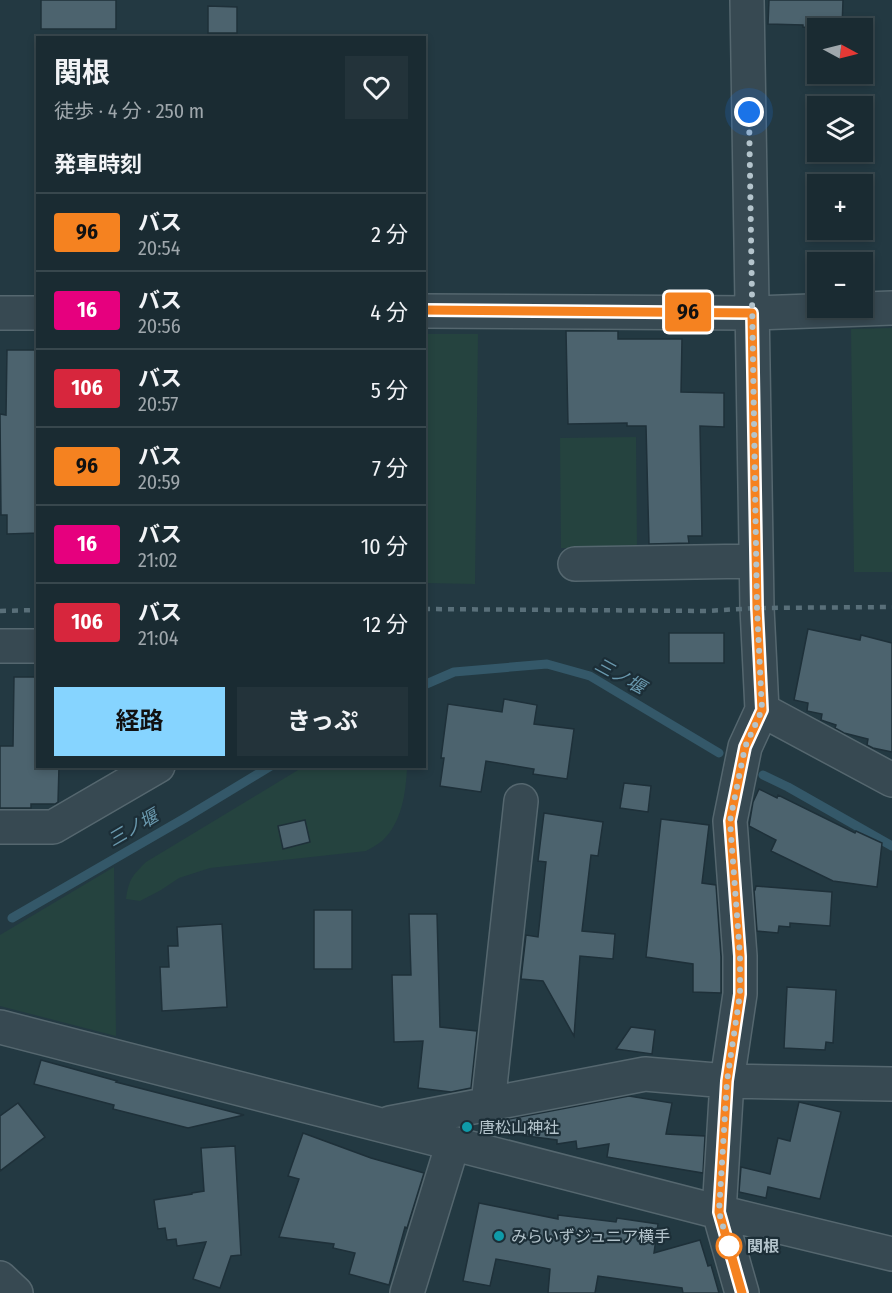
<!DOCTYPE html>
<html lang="ja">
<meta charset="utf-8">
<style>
:root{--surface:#1a2b32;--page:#23333a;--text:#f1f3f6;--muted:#9fa7ac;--line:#38474d;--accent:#86d4ff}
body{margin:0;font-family:"Fira Sans Condensed","Noto Sans JP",sans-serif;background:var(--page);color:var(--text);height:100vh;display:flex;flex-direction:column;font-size:22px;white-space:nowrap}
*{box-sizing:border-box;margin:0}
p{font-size:20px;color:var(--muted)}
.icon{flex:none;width:33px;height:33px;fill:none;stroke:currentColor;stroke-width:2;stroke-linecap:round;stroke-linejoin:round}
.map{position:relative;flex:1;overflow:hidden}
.sheet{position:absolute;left:36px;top:36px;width:390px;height:732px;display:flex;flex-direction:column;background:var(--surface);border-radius:0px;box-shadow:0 3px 9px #0003,0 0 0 2px var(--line)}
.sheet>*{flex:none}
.badge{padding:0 12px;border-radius:4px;font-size:21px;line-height:39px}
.needle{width:39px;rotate:97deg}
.buttons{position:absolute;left:807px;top:18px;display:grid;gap:12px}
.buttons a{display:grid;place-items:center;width:66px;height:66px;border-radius:0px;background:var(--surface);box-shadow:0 3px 9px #0003,0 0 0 2px var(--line);font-size:30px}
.you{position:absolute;width:30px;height:30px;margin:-15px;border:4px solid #fff;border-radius:50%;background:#1a73e8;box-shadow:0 0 0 9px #1a73e833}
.map>.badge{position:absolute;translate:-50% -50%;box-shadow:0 0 0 3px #fff}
h2{padding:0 18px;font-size:22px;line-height:54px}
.round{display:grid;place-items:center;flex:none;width:63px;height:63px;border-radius:0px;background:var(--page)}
.overview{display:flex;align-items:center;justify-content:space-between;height:102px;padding:0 18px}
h1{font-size:28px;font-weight:700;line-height:45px}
.action{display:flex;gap:12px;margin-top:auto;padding:12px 18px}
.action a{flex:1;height:69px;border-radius:0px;background:var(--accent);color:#111;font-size:24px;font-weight:700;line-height:69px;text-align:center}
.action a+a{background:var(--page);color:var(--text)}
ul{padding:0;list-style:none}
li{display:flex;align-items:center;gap:18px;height:78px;padding:0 18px;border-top:2px solid var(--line)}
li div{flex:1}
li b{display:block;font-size:22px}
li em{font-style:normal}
li .badge{min-width:66px;font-weight:700;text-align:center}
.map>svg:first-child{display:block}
.green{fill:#25433f}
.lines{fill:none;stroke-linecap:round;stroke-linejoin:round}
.stream{stroke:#345869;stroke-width:9}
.building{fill:#4c636e;stroke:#1e3039;stroke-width:1.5}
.minor-casing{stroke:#55676f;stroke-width:36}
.minor{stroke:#374952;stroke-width:33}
.rail{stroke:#596f79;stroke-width:4.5;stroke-dasharray:6 6;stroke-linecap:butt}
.line-casing{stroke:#fff;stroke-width:14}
.line{stroke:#f58220;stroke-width:9}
.walk{stroke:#b4c4cc;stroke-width:6;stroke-dasharray:0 10.8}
.culture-dot{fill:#0f9aa8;stroke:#1c2e37;stroke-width:2}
.stop-dot{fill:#fff;stroke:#f58220;stroke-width:3}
.labels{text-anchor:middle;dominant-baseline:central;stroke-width:4.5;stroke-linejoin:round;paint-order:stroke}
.poi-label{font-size:16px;fill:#b4c4cc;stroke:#1c2e37;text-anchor:start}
.stop-label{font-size:16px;font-weight:bold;fill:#b4c4cc;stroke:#1c2e37;text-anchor:start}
.water-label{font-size:18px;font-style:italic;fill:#6a99ae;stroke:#1c2e37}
</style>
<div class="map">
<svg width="892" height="1293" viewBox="0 0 892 1293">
<rect width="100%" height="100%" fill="#233942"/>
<!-- green -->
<path class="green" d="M892,328v244h-38l-3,-243z
M425,334h53l-3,250 -50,-1z
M636,437l1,111h-76l-1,-110z
M303,767h104c-1,25 -5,56 -25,74 -5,4 -11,7 -16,10l-156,17 -31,10 -18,12 -21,11 -14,-2c3,-20 6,-23 20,-37z
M114,867l2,169 -116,-30v-71z"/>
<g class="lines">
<!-- stream -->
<path class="stream" d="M424,685l30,-13 93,-8 43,12 129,77
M763,775l25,12 104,59
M12,918l173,-100 86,-52"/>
</g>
<!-- building -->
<path class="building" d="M41,0h75v29h-75z
M769,0h74l-1,28 -39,-1v-2l-35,-1z
M208,6l29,1v26h-29z
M566,331h52v8h64l-1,53 43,1v34l-24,-1 2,110h-14l1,7 -40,1 -3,-118h-19v-3l-59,1z
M7,350h31v183l-31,1v-19h-6l-1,-101 6,1z
M808,629l52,11 1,-5 31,8v109l-19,-4 -6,-3 1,-6 -24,-6 -9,-5 1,-3 -15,-5 1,-6 -15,-3 1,-8 -14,-3z
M669,633h55v30h-55z
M14,677h24v89h21l-1,36 -3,2h-24v4h-31v-62h13z
M504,699l33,6 -3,19 40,5 -7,50 -34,-5 1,-5 -48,-8 -5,31 -41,-6 4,-28h-3l7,-54 54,8z
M624,783l27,3 -3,26 -28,-4z
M759,789l18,9 1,-3 77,38 1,-2 26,12 -5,44 -44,-6 -62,-30 5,-11 -27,-14 4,-24z
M544,813l59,9 -5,34 -7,-1 -9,76 33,3 -2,25 -33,-3 -6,80 -31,-55 -22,-2 5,-44 12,2 8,-75 -8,-1z
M661,819l48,6 -7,58 14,2 5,72v36l-28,-1v-28l-47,-7z
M305,820l5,22 -27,7 -5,-23z
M756,886l76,6 -2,34 -40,-3v4l-11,-1 -1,7 -21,-2 -3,-41h1z
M314,910h38v59h-38z
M409,914h28l3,113 37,4 -6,57 -20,4 -33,-4 5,-47 -29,1 -2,-67h19z
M222,924l5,83 -65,4 -2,-44h9l-1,-21h10l-1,-19z
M787,987l49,3 -3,53 -7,-1 -1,8 -41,-2z
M631,1027l24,3 -3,24 -36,-5z
M41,1060l76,21 -1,1 128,33 -56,13 -75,-19 1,-4 -80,-21z
M629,1096l43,7 -6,31 39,2 -2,37 -96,-16 2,-13 -32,5 -1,-8 -19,3v-4l-69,-9 1,-8z
M799,1102l42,10 -21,87 -52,-12 -2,11 -27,-6 2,-25 29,7 8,-36 12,3z
M18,1103l27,34 -45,34v-55z
M303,1133l68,25 53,15 -17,55 -2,-1 -16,58 -40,-11 6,-21 -22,-5 1,-4 -55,-7 20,-58 -11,-3z
M235,1146l6,109 -10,1 -11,32 -27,-9 13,-37 -29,4 -1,-7 -9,1 -2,-12 -7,1 -4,-29 38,-6v-1l12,-2 -3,-43z
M479,1203l79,16v-4l58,7 1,-4 41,6 -4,29 46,-13 8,26 3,-1 8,28h-36l-1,-5 -84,-12 -3,17h-47l2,-24 -54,-10 -6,27 -27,-5z"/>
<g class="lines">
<!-- minor casing -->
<g class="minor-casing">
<path id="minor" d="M424,311l328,2 140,-5
M0,313h38
M575,564l181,-3
M0,646h38
M762,710l130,70
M0,827h53l105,-61
M0,1027l719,185 173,42
M488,1104l33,-303
M390,1123l255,-49 82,7 165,3
M0,1278l16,15
M407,1293l46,-150
M742,1293l-23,-81 8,-131 13,-87v-38l-10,-135 15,-74 17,-37 -5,-102 -10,-608"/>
</g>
<!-- minor -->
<use href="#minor" class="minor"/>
<!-- rail -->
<path class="rail" d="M424,609l282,2 51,-3 135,-1
M0,611l38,-1"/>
</g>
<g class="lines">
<!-- line casing -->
<g class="line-casing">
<path id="line" d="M424,310l328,3 5,295 5,102 -17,37 -15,74 10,135v38l-13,87 -8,131 23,81"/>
</g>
<!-- line -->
<use href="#line" class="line"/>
<!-- walk -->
<path class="walk" d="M729,1246l1,6 -11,-40 8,-131 13,-87v-38l-10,-135 15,-74 17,-37 -5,-102 -8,-496"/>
</g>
<!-- markers -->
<g class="culture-dot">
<circle cx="467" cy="1127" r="6"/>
<circle cx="499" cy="1236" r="6"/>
</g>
<circle class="stop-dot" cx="729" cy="1246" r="12"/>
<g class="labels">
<!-- poi labels -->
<g class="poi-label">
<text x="479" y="1127">唐松山神社</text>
<text x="511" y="1236">みらいずジュニア横手</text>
</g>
<!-- stop labels -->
<g class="stop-label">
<text x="747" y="1246">関根</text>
</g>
<!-- water labels -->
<g class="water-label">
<text transform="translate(620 676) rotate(29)">三ノ堰</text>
<text transform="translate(133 828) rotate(-30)">三ノ堰</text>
</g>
</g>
</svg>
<div class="buttons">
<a><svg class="needle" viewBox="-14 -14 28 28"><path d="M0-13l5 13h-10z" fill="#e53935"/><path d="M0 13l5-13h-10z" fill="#9fa7ac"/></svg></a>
<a><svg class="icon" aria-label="layers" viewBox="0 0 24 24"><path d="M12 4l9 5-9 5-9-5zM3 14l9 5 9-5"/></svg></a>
<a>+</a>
<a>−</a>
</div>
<div class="you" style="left:749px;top:112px"></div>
<b class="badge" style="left:688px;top:312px;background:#f58220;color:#111">96</b>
<section class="sheet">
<div class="overview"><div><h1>関根</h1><p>徒歩 · 4 分 · 250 m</p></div><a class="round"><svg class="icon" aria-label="heart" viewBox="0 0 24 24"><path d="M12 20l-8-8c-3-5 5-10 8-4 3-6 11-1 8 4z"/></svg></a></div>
<h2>発車時刻</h2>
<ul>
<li><span class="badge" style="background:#f58220;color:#111">96</span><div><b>バス</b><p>20:54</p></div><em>2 分</em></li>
<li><span class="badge" style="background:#e6007e;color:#fff">16</span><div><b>バス</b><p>20:56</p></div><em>4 分</em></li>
<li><span class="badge" style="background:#d7263d;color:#fff">106</span><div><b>バス</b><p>20:57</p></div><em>5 分</em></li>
<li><span class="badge" style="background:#f58220;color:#111">96</span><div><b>バス</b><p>20:59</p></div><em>7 分</em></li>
<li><span class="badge" style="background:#e6007e;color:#fff">16</span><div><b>バス</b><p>21:02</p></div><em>10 分</em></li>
<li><span class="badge" style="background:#d7263d;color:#fff">106</span><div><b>バス</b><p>21:04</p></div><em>12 分</em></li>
</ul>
<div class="action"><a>経路</a><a>きっぷ</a></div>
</section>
</div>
